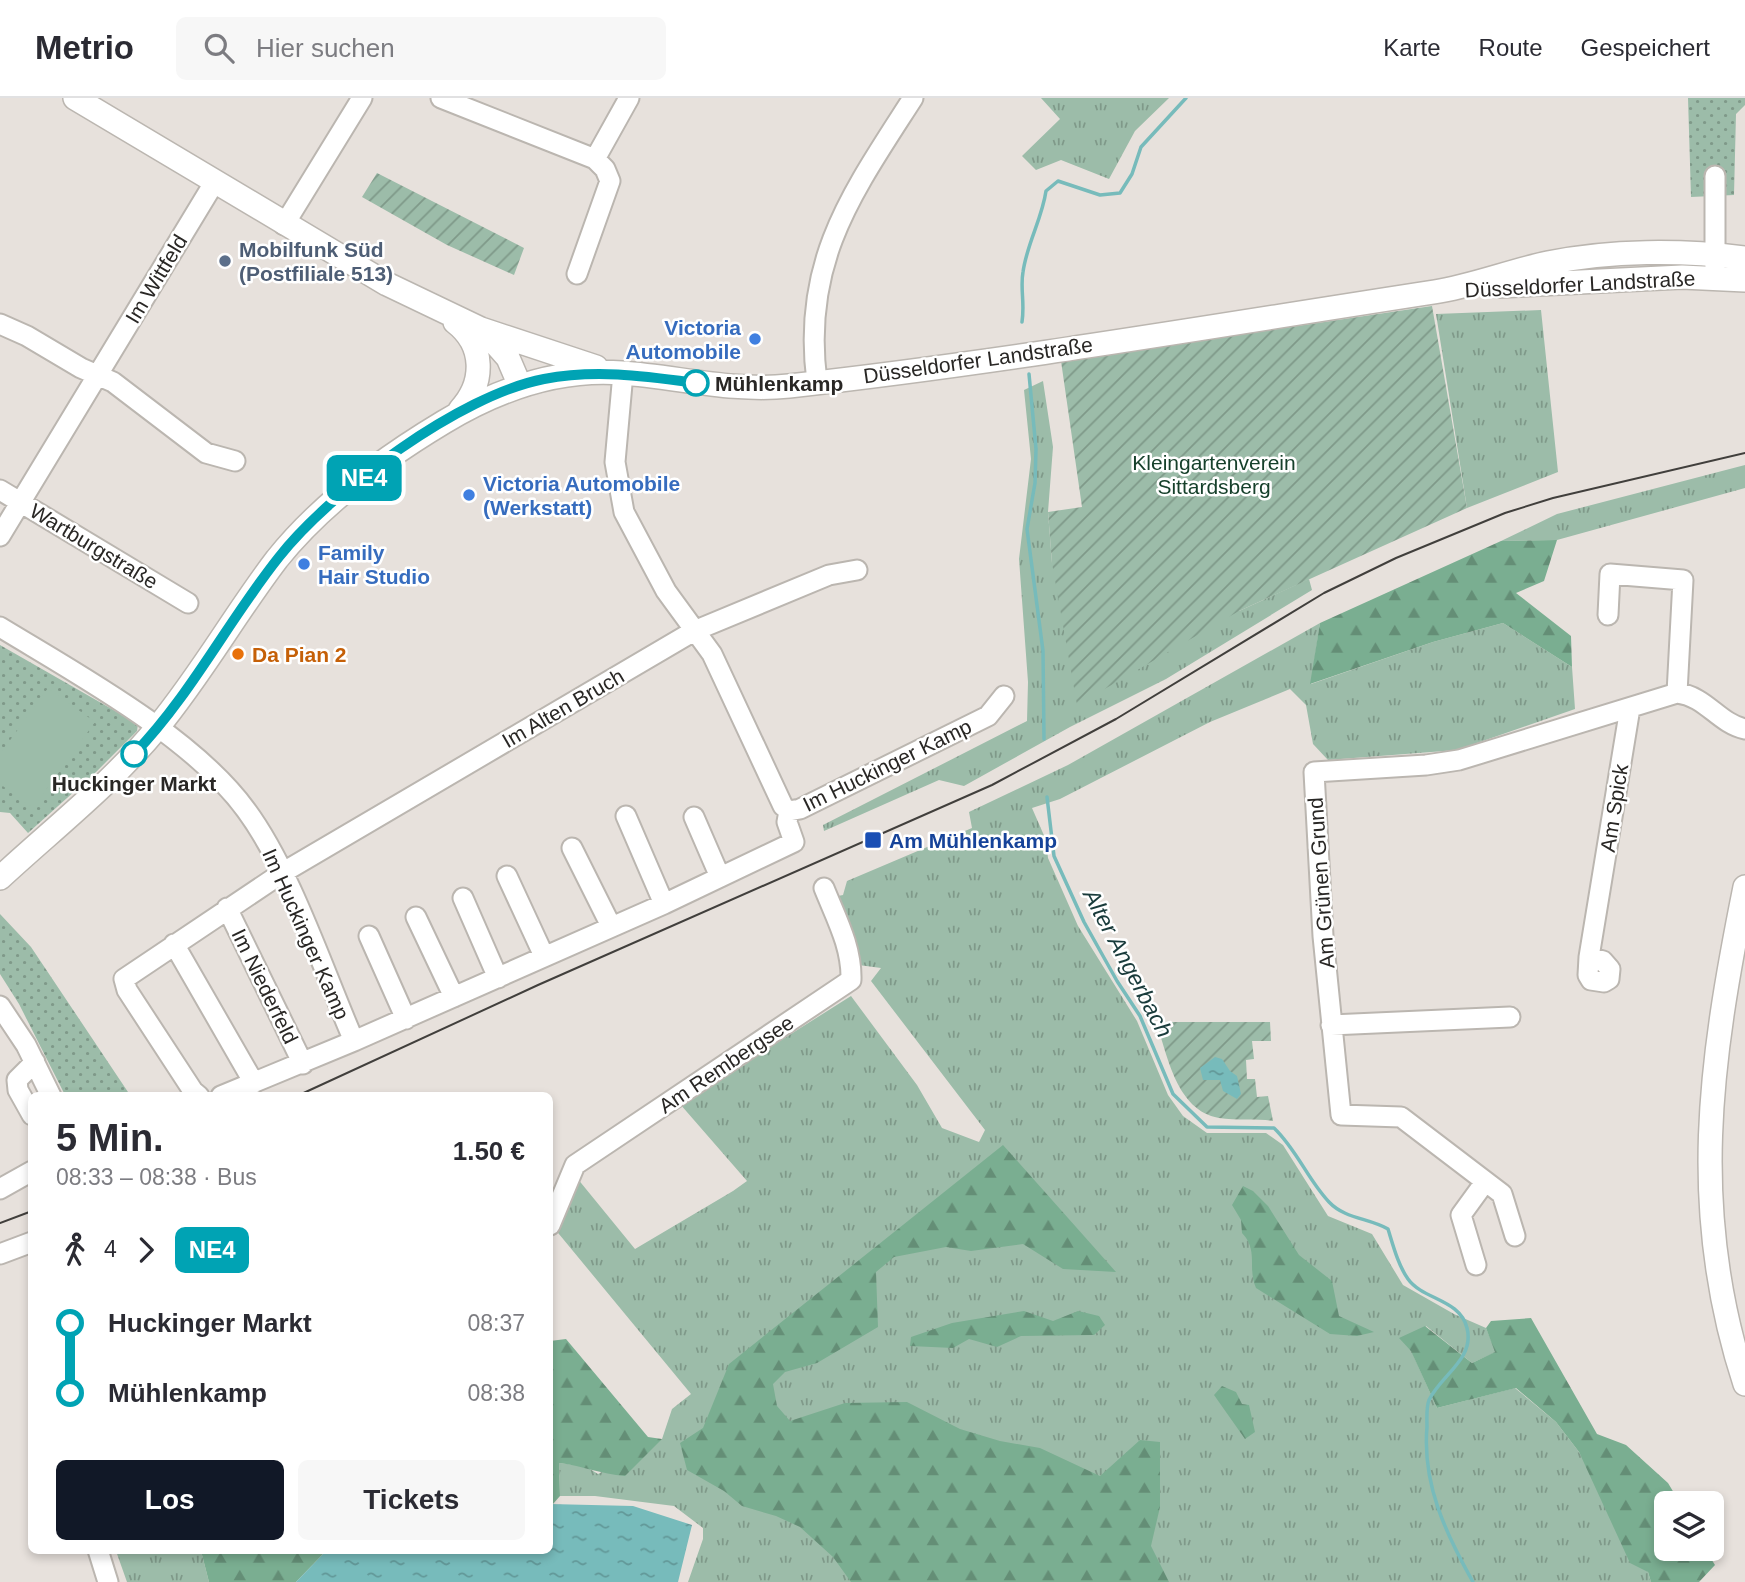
<!DOCTYPE html>
<html lang="de">
<meta charset="utf-8">
<style>
:root{--surface:#fff;--page:#f7f7f7;--text:#2b2b33;--muted:#7c7c81;--line:#e1e1e2;--accent:#111827}
body{margin:0;font-family:Arial,sans-serif;background:var(--page);color:var(--text);height:100vh;display:flex;flex-direction:column;font-size:26px;white-space:nowrap}
*{box-sizing:border-box;margin:0}
p{font-size:23px;color:var(--muted)}
.icon{flex:none;width:38px;height:38px;fill:none;stroke:currentColor;stroke-width:2;stroke-linecap:round;stroke-linejoin:round}
.map{position:relative;flex:1;overflow:hidden}
.details{position:absolute;left:28px;top:994px;width:525px;height:462px;display:flex;flex-direction:column;background:var(--surface);border-radius:10px;box-shadow:0 4px 10px #0003}
.details>*{flex:none}
.badge{padding:0 14px;border-radius:10px;font-size:24px;line-height:46px}
.controls{position:absolute;left:1654px;top:1393px;display:grid;gap:14px}
.controls a{display:grid;place-items:center;width:70px;height:70px;border-radius:10px;background:var(--surface);box-shadow:0 4px 10px #0003;font-size:35px}
.map>.badge{position:absolute;translate:-50% -50%;box-shadow:0 0 0 4px #fff}
.legs{display:flex;align-items:center;gap:10px;height:77px;padding:0 28px;font-size:23px}
.legs p{margin-inline-start:auto}
.head{display:flex;align-items:center;justify-content:space-between;height:119px;padding:0 28px}
h1{font-size:38px;font-weight:800;line-height:52px}
.button{display:flex;gap:14px;margin-top:auto;padding:14px 28px}
.button a{flex:1;height:80px;border-radius:10px;background:var(--accent);color:#fff;font-size:28px;font-weight:800;line-height:80px;text-align:center}
.button a+a{background:var(--page);color:var(--text)}
ul{padding:0 28px;list-style:none}
li{display:flex;align-items:center;gap:24px;height:70px;font-size:26px}
li i{display:grid;place-items:center;width:10px;height:100%;margin:0 9px;background:currentColor}
li i::after{content:'';width:18px;height:18px;margin:-9px;border:5px solid;border-radius:50%;background:var(--surface)}
li p{margin-inline-start:auto}
li:first-child i{background:linear-gradient(#0000 50%,currentColor 0)}
li:last-child i{background:linear-gradient(currentColor 50%,#0000 0)}
header{display:flex;align-items:center;gap:42px;box-sizing:border-box;height:98px;padding:0 35px;background:var(--surface);border-bottom:2px solid var(--line)}
header strong{font-size:33px}
nav{display:flex;gap:38px;margin-inline-start:auto;font-size:24px}
.search{width:490px;height:63px;background:var(--page);display:flex;align-items:center;gap:18px;box-sizing:border-box;padding:0 24px;border-radius:10px;color:var(--muted);font-size:26px}
.map>svg:first-child{display:block}
.grass{fill:url(#grass-tufts)}
.forest{fill:url(#forest-firs)}
.park{fill:url(#park-dots)}
.garden{fill:url(#garden-furrows)}
.pitch{fill:#9cbca9}
.water{fill:url(#water-ripples)}
.lines{fill:none;stroke-linecap:round;stroke-linejoin:round}
.stream{stroke:#7bb;stroke-width:3.5}
.minor-casing{stroke:#bbb6b0;stroke-width:23}
.major-casing{stroke:#bbb6b0;stroke-width:26}
.minor{stroke:#fff;stroke-width:19}
.major{stroke:#fff;stroke-width:23}
.tram{stroke:#413f3c;stroke-width:2}
.line-1-casing{stroke:#fff;stroke-width:16}
.line-1{stroke:#00a3b4;stroke-width:10}
.service-dot{fill:#5c6f8a;stroke:#fff;stroke-width:2.5}
.shop-dot{fill:#3f7fe0;stroke:#fff;stroke-width:2.5}
.stop-1-dot{fill:#fff;stroke:#00a3b4;stroke-width:3.5}
.food-dot{fill:#e8710a;stroke:#fff;stroke-width:2.5}
.transit-dot{fill:#1a4fb4;stroke:#fff;stroke-width:2.5}
.labels{text-anchor:middle;dominant-baseline:central;stroke-width:5;stroke-linejoin:round;paint-order:stroke}
.service-label{font-size:21px;font-weight:bold;fill:#4e5e75;stroke:#fff;text-anchor:start}
.street-label{font-size:21px;fill:#292725;stroke:#fff}
.shop-label{font-size:21px;font-weight:bold;fill:#366cbe;stroke:#fff;text-anchor:start}
.stop-label{font-size:21px;font-weight:bold;fill:#292725;stroke:#fff;text-anchor:start}
.park-label{font-size:21px;fill:#16402b;stroke:#fff}
.food-label{font-size:21px;font-weight:bold;fill:#c56008;stroke:#fff;text-anchor:start}
.transit-label{font-size:21px;font-weight:bold;fill:#164399;stroke:#fff;text-anchor:start}
.water-label{font-size:23px;font-style:italic;fill:#193b3b;stroke:#fff}
</style>
<header>
<strong>Metrio</strong>
<div class="search"><svg class="icon" aria-label="search" viewBox="0 0 24 24"><circle cx="10" cy="10" r="6"/><path d="M15 15l6 6"/></svg>Hier suchen</div>
<nav><a>Karte</a><a>Route</a><a>Gespeichert</a></nav>
</header>
<div class="map">
<svg width="1745" height="1484" viewBox="0 0 1745 1484">
<defs>
<pattern id="grass-tufts" width="24" height="20" patternUnits="userSpaceOnUse" patternTransform="scale(1.75)"><rect width="24" height="20" fill="#9cbca9"/><path d="M3 7l-1-3M5 7V3M7 7l1-3M15 17l-1-3M17 17v-4M19 17l1-3" fill="none" stroke="#7f9989"/></pattern>
<pattern id="forest-firs" width="22" height="20" patternUnits="userSpaceOnUse" patternTransform="scale(1.75)"><rect width="22" height="20" fill="#7aae91"/><path d="M5 1l3.5 6h-7zM16 11l3.5 6h-7z" fill="#648e76"/></pattern>
<pattern id="park-dots" width="8" height="8" patternUnits="userSpaceOnUse" patternTransform="scale(1.75)"><rect width="8" height="8" fill="#9cbca9"/><path d="M2 2h.1M6 6h.1" fill="none" stroke="#7f9989" stroke-width="1.8" stroke-linecap="round"/></pattern>
<pattern id="garden-furrows" width="10" height="10" patternUnits="userSpaceOnUse" patternTransform="scale(1.75)"><rect width="10" height="10" fill="#9cbca9"/><path d="M-1 1l2-2M0 10L10 0M9 11l2-2" fill="none" stroke="#7f9989"/></pattern>
<pattern id="water-ripples" width="26" height="14" patternUnits="userSpaceOnUse" patternTransform="scale(1.75)"><rect width="26" height="14" fill="#7bb"/><path d="M2 4q2-2 4 0t4 0M15 11q2-2 4 0t4 0" fill="none" stroke="#629898"/></pattern>
</defs>
<rect width="100%" height="100%" fill="#e7e1dc"/>
<!-- grass -->
<path class="grass" d="M1041,0h128l-34,33 -26,48 -48,-19 -25,10 -14,-14 38,-37z
M1541,212l17,162 -91,36 -31,-194z
M1043,283l10,66 -5,65 4,51 187,48 70,-32 3,11 -146,89 -96,48 -106,59 -25,-6 -115,51 -1,-6 204,-104 1,-39 -9,-123 12,-100 -7,-69z
M1745,367v23l-188,52 -56,1 56,-27z
M1320,525l-9,61 122,-42 70,-19 69,44 3,42 -118,41 -129,10 -15,-16 -7,-39 -16,-16 -80,33 -150,77 -28,9 14,32 2,18 30,68 59,95 31,74 15,21 24,17h59l17,12 45,71 44,18 31,51 51,29 32,14 10,24 -24,11 -46,-37 -15,24 26,58 78,-20 41,34 23,30 69,120 3,10h-963l15,-43v-11l-29,-22 -79,-10h-35l-1,-33 26,3 13,8 64,-35 10,-30 19,-15 -137,-166 23,-50 58,71 98,-58 14,-10 -67,-77 171,-108 66,89 25,43 37,14 6,-12 -114,-149 10,-13 -30,-4 -23,-66 15,-3 4,-14 125,-53 -3,-16 99,-47z
M116,1453h85l8,31h-82z"/>
<!-- forest -->
<path class="forest" d="M1557,442l-13,41 -28,12 55,43 1,31 -69,-44 -70,19 -123,42 10,-61 181,-82z
M1003,1047l113,127 -53,-3 -40,-25 -52,7 -25,-4 -52,10 -18,15 2,55 -61,36 -32,9 -12,12 4,22 13,15 55,-18 62,-1 53,27 40,12 40,7 60,28 40,-36 20,2v65l-9,39 18,36h-318l-18,-25 -33,-30 -24,-11 -34,-10 -18,-15 -37,-21 -7,-27 23,-15 26,-64z
M1243,1088l10,5 15,15 31,49 33,26 7,35 35,16 -17,4 -27,-2 -74,-46c-9,-20 3,-37 -14,-55l-1,-13 -9,-15z
M1024,1213l29,10 25,-10 21,5 6,9 -11,10 -73,1 -24,11 -28,-8 -16,9 -43,-2 1,-9 41,-14z
M1531,1220l66,116 29,11 42,38 12,20h-14v46h39l10,16 -16,17h-48l-3,-10 -18,-9 -51,-111 -23,-30 -40,-34 -79,20 -26,-57 -12,-13 26,-12 47,37 23,-11 -9,-24 5,-7z
M566,1241l82,98 14,2 -37,37c-25,-2 -41,-10 -66,-13l1,33 -7,8h-3v-163z
M1222,1288l14,6 6,12 7,1 6,27 -10,7 -31,-44z
M201,1453h125l-30,31h-87z"/>
<!-- park -->
<path class="park" d="M1688,0h57v7l-9,9 -2,81 -43,2z
M0,547l138,79 -1,7 -41,41 -68,61 -18,-20 -10,-1z
M0,816l31,33 99,148h-65l-46,-91 -19,-30z"/>
<!-- garden -->
<path class="garden" d="M377,75l147,75 -10,27 -67,-30 -85,-48z
M1432,208l35,202 -228,103 -162,94 -25,-142 -4,-51 34,-5 -21,-146z
M1156,924h114l1,19h-19l2,18 -8,1 1,19h8l2,18 11,-1 5,25c-18,-3 -37,0 -54,-3 -43,-8 -51,-62 -63,-96z"/>
<!-- pitch -->
<path class="pitch" d="M48,590l47,34 -62,86 -33,-24v-30z"/>
<!-- water -->
<path class="water" d="M1215,959l7,2 8,12 7,5 4,18 -4,5 -14,-8 -3,-11h-17l-3,-12z
M550,1406l83,2 59,19 -14,57h-382l30,-31 224,-1z"/>
<g class="lines">
<!-- stream -->
<path class="stream" d="M1022,224c3,-19 -2,-34 1,-50 4,-29 19,-53 23,-81l12,-10 42,14 20,-2 12,-19 9,-27 45,-49
M1029,276l7,75 -1,34 -8,46 16,122 1,88
M1047,699l7,59 30,66 33,59 23,35 33,78 34,33 67,1c23,22 34,52 55,74 16,17 40,16 59,27 5,16 10,36 20,50 15,21 52,20 59,49 8,31 -26,47 -38,72 -3,8 -2,19 -2,27 -5,57 19,107 46,155"/>
<!-- minor casing -->
<g class="minor-casing">
<path id="minor" d="M441,0l154,61 34,-61
M1715,78v101
M284,127l78,-127
M577,176l33,-93 -5,-12 -10,-10
M0,226l27,12 54,32 32,14 93,71 29,8
M623,275l-8,89 9,50 42,79 46,63 71,152 6,5
M817,284c-16,-120 35,-189 96,-284
M0,392l188,113
M0,438l214,-353
M1608,517l2,-41 73,6 -6,113
M0,529c77,47 193,110 246,183 45,61 77,160 108,231l310,-137 130,-62 -7,-20 2,-11
M789,713l11,-2 188,-93 16,-20
M626,718l38,88
M694,719l26,60
M572,750l39,78
M507,778l37,80
M463,800l35,80
M227,810l76,156
M416,819l38,80
M369,838l37,83
M174,846l80,139
M1589,859l14,4 7,8 -1,10 -5,3 -13,-2 -3,-5 1,-18 41,-249
M0,908l26,39 25,51
M1331,927l179,-8
M199,998l-6,-5 -66,-101 -3,-11 158,-106 412,-242 135,-56 28,-5
M221,998l133,-55
M32,1017l-14,-25 -1,-10 18,-18
M0,1091l32,-18
M550,1127l25,-60 276,-185c1,-33 -15,-62 -27,-92
M1515,1138l-13,-42 -101,-77 -60,-2 -18,-179 -9,-164 112,-7 33,-5 218,-67c29,3 41,30 68,36
M0,1156l32,-12
M1476,1167l-15,-50 24,-33
M98,1452l10,32"/>
</g>
<!-- major casing -->
<g class="major-casing">
<path id="major" d="M75,0l312,186 94,45 115,38
M1498,188l184,-9 63,3
M455,224c30,23 30,61 5,88
M486,235l22,25 12,28
M0,780c53,-49 112,-95 157,-150 44,-53 78,-114 120,-169 44,-55 107,-101 167,-137 53,-32 115,-54 178,-49 56,4 111,19 167,13 216,-24 430,-61 645,-94 39,-6 76,-21 114,-29 63,-13 134,-13 197,-5
M1745,789c-35,174 -57,323 0,497"/>
</g>
<!-- minor -->
<use href="#minor" class="minor"/>
<!-- major -->
<use href="#major" class="major"/>
<!-- tram -->
<path class="tram" d="M297,998l241,-111 454,-200 124,-66 208,-126 72,-35 109,-45 48,-15 192,-45
M0,1125l32,-12"/>
</g>
<g class="lines">
<!-- line-1 casing -->
<g class="line-1-casing">
<path id="line-1" d="M134,656c57,-59 94,-133 145,-197 52,-66 181,-162 265,-178 52,-10 100,-3 152,4"/>
</g>
<!-- line-1 -->
<use href="#line-1" class="line-1"/>
</g>
<!-- markers -->
<circle class="service-dot" cx="225" cy="163" r="7"/>
<g class="shop-dot">
<circle cx="755" cy="241" r="7"/>
<circle cx="469" cy="397" r="7"/>
<circle cx="304" cy="466" r="7"/>
</g>
<g class="stop-1-dot">
<circle cx="696" cy="285" r="12"/>
<circle cx="134" cy="656" r="12"/>
</g>
<circle class="food-dot" cx="238" cy="556" r="7"/>
<rect class="transit-dot" x="864" y="733" width="18" height="18" rx="3.5"/>
<g class="labels">
<!-- service labels -->
<g class="service-label">
<text x="239" y="151">Mobilfunk Süd<tspan x="239" dy="24">(Postfiliale 513)</tspan></text>
</g>
<!-- street labels -->
<g class="street-label">
<text transform="translate(156 181) rotate(-59)">Im Wittfeld</text>
<text transform="translate(1580 186) rotate(-3)">Düsseldorfer Landstraße</text>
<text transform="translate(978 262) rotate(-8)">Düsseldorfer Landstraße</text>
<text transform="translate(94 448) rotate(31)">Wartburgstraße</text>
<text transform="translate(563 610) rotate(-30)">Im Alten Bruch</text>
<text transform="translate(887 667) rotate(-26)">Im Huckinger Kamp</text>
<text transform="translate(1614 710) rotate(-81)">Am Spick</text>
<text transform="translate(1321 785) rotate(-94)">Am Grünen Grund</text>
<text transform="translate(306 836) rotate(66)">Im Huckinger Kamp</text>
<text transform="translate(265 888) rotate(64)">Im Niederfeld</text>
<text transform="translate(726 966) rotate(-34)">Am Rembergsee</text>
</g>
<!-- shop labels -->
<g class="shop-label">
<text x="741" y="229" text-anchor="end">Victoria<tspan x="741" dy="24">Automobile</tspan></text>
<text x="483" y="385">Victoria Automobile<tspan x="483" dy="24">(Werkstatt)</tspan></text>
<text x="318" y="454">Family<tspan x="318" dy="24">Hair Studio</tspan></text>
</g>
<!-- stop labels -->
<g class="stop-label">
<text x="715" y="285">Mühlenkamp</text>
<text x="134" y="685" text-anchor="middle">Huckinger Markt</text>
</g>
<!-- park labels -->
<g class="park-label">
<text x="1214" y="364">Kleingartenverein<tspan x="1214" dy="24">Sittardsberg</tspan></text>
</g>
<!-- food labels -->
<g class="food-label">
<text x="252" y="556">Da Pian 2</text>
</g>
<!-- transit labels -->
<g class="transit-label">
<text x="889" y="742">Am Mühlenkamp</text>
</g>
<!-- water labels -->
<g class="water-label">
<text transform="translate(1128 865) rotate(62)">Alter Angerbach</text>
</g>
</g>
</svg>
<div class="controls">
<a><svg class="icon" aria-label="layers" viewBox="0 0 24 24"><path d="M12 4l9 5-9 5-9-5zM3 14l9 5 9-5"/></svg></a>
</div>
<b class="badge" style="left:364px;top:380px;background:#00a3b4;color:#fff">NE4</b>
<section class="details">
<div class="head"><div><h1>5 Min.</h1><p>08:33 – 08:38 · Bus</p></div><b>1.50 €</b></div>
<div class="legs"><svg class="icon" aria-label="walk" viewBox="0 0 24 24"><circle cx="13" cy="4" r="2"/><path d="M13 8l-2 6 4 7M11 14l-3 7M7 12l3-4h3l4 4"/></svg>4<svg class="icon" aria-label="forward" viewBox="0 0 24 24"><path d="M9 5l7 7-7 7"/></svg><b class="badge" style="background:#00a3b4;color:#fff">NE4</b></div>
<ul>
<li><i style="color:#00a3b4"></i><b>Huckinger Markt</b><p>08:37</p></li>
<li><i style="color:#00a3b4"></i><b>Mühlenkamp</b><p>08:38</p></li>
</ul>
<div class="button"><a>Los</a><a>Tickets</a></div>
</section>
</div>
